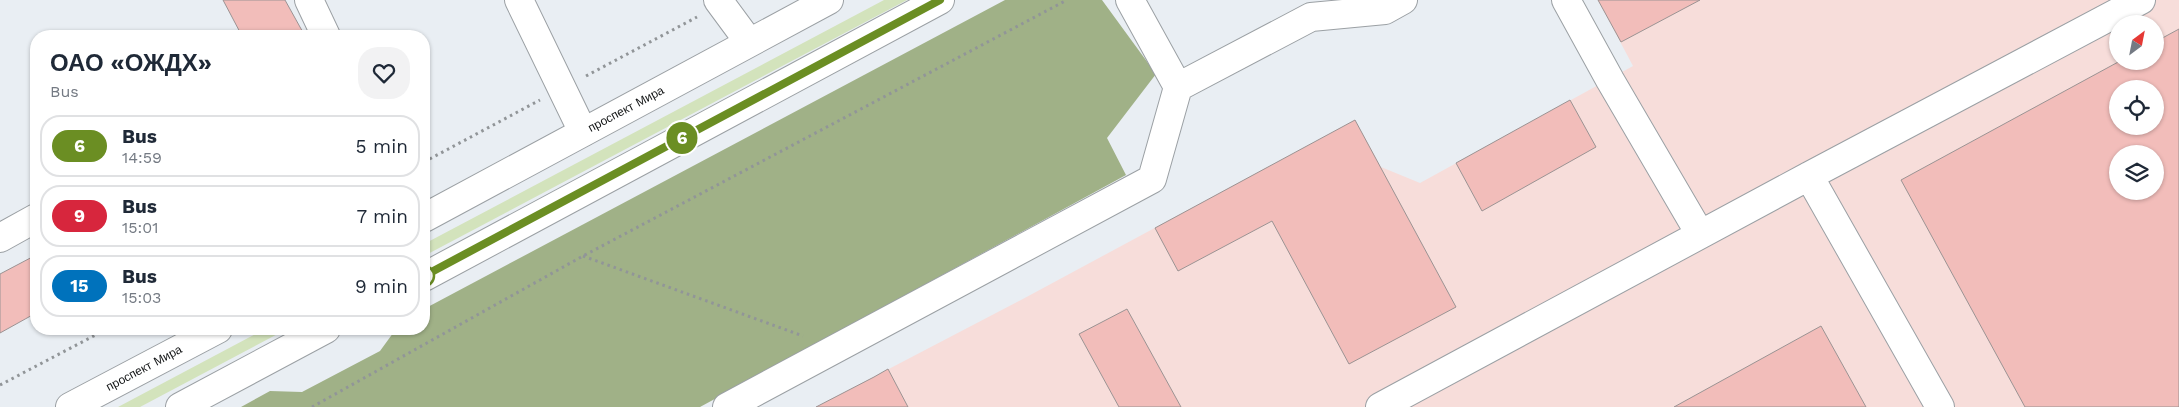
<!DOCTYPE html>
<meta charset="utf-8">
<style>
:root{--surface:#fff;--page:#f2f2f3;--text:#1f2937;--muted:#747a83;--line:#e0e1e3}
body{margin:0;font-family:"Work Sans",sans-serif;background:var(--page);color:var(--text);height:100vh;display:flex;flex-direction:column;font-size:19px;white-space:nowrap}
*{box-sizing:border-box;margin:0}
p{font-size:16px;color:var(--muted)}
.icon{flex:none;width:28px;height:28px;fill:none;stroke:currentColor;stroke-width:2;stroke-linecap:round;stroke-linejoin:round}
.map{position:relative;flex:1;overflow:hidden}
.details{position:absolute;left:30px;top:30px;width:400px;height:305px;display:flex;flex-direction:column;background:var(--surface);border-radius:20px;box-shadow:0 1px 4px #0004}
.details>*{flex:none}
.badge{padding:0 10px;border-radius:16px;font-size:18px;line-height:32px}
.needle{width:32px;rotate:32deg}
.buttons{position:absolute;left:2109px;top:15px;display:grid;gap:10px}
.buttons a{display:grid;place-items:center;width:55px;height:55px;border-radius:50%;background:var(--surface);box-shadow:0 1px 4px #0004;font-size:25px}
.map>.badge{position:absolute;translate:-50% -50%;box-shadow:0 0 0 2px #fff}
.round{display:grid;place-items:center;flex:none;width:52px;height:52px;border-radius:20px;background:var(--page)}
.overview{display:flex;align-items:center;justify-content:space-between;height:85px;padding:0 20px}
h1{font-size:24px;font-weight:700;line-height:38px}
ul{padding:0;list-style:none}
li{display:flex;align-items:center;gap:15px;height:62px;margin:0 10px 8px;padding:0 10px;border:2px solid var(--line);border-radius:20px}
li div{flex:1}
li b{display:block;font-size:19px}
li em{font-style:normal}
li .badge{min-width:55px;font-weight:700;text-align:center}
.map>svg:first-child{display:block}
.industrial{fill:#f7ddda;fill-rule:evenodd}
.green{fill:#d3e3bc}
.forest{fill:#a0b187}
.building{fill:#f2bdba;stroke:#9b9393;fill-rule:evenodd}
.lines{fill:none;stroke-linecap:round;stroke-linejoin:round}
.minor-casing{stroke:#9ba0a4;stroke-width:30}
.major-casing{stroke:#9ba0a4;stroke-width:30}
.path{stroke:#919598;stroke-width:3;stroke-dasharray:2.5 4;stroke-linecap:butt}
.minor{stroke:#fff;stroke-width:28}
.major{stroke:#fff;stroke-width:28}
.line-casing{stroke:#fff;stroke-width:11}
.line{stroke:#6b8e23;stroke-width:8}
.stop-dot{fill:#fff;stroke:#6b8e23;stroke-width:2.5}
.labels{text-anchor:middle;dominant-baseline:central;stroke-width:4;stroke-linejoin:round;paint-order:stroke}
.street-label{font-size:12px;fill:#101213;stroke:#fff}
</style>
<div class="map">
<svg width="2179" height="407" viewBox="0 0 2179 407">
<rect width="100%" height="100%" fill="#e9eef3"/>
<!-- industrial -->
<path class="industrial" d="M1598,0h581v407h-1363l205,-107 334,-180 26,47 39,16 213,-117zM2118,24h37v37h-37zM2118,89h37v37h-37zM2118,154h37v37h-37z"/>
<!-- green -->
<path class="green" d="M884,0h23l-483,256v-12z
M265,329h22l-147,78h-22z"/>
<!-- forest -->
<path class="forest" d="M1005,0h97l54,74 -49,64 19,37 -426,232h-459l29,-16 32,1 78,-41 16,-22h28v-20z"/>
<!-- building -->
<path class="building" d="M223,0h62l20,36h-63z
M1598,0h102l-79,42z
M2179,29v378h-154l-124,-227 219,-119h35v-19zM2118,89h37v37h-37zM2118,154h37v37h-37z
M1570,100l26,47 -114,64 -26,-48z
M1355,120l101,187 -107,57 -77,-143 -94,50 -23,-43z
M36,255v58l-36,20v-59z
M1127,309l54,98h-62l-40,-73z
M1821,326l45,81h-192z
M888,369l20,38h-92l58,-30z"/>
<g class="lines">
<!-- minor casing -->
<g class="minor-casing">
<path id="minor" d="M309,0l17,36
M519,0l64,132
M718,0l31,42
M1130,0l48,87 133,-70 74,-7 18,-10
M1566,0l44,80 90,154
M1809,176l131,231
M0,238l36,-20
M727,407l425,-228 26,-92
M1380,407l429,-231 332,-176"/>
</g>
<!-- major casing -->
<g class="major-casing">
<path id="major" d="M424,218l405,-218
M424,277l516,-277
M70,407l148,-78
M180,407l146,-78"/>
</g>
<!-- path -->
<path class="path" d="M586,76l111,-59
M424,162l116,-62
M583,256l220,80
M0,385l107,-56
M312,407l271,-151 484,-256"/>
<!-- minor -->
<use href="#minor" class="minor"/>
<!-- major -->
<use href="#major" class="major"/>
</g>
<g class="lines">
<!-- line casing -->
<g class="line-casing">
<path id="line" d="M424,276l516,-276"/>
</g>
<!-- line -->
<use href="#line" class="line"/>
</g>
<!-- markers -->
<circle class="stop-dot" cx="424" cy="276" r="10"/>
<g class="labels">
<!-- street labels -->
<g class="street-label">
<text transform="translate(626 109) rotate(-28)">проспект Мира</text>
<text transform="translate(144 368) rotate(-28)">проспект Мира</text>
</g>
</g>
</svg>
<div class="buttons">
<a><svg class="needle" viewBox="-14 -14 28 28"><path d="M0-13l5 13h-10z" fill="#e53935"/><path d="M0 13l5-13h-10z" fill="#747a83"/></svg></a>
<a><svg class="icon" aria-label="locate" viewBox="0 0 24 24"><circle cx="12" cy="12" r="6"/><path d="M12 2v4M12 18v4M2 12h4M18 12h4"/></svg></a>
<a><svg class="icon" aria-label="layers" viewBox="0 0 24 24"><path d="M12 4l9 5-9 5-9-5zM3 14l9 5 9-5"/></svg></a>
</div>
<b class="badge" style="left:682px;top:138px;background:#6b8e23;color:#fff">6</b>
<section class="details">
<div class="overview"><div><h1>ОАО «ОЖДХ»</h1><p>Bus</p></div><a class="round"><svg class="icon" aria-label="heart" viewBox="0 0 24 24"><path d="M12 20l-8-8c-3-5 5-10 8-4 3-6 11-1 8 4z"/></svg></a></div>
<ul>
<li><span class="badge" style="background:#6b8e23;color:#fff">6</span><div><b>Bus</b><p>14:59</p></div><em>5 min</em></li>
<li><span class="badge" style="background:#d7263d;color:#fff">9</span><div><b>Bus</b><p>15:01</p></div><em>7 min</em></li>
<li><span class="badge" style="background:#0072bc;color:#fff">15</span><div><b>Bus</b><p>15:03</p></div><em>9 min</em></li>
</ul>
</section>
</div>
